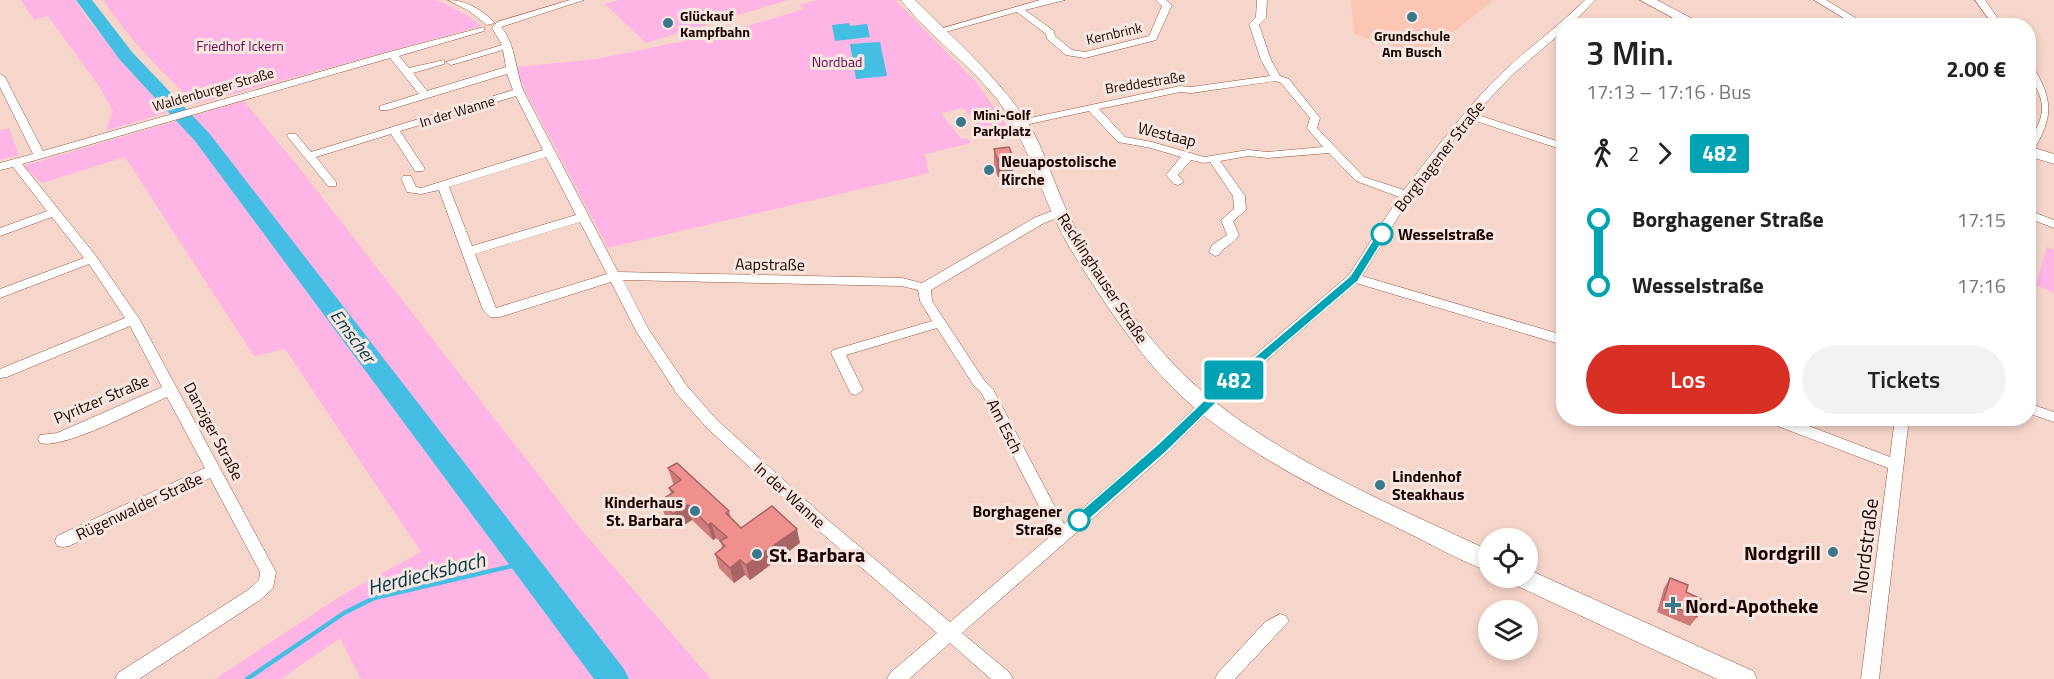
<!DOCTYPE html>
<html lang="de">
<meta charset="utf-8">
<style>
:root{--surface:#fff;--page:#f2f2f2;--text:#222;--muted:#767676;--accent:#d93025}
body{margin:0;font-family:"Titillium Web",sans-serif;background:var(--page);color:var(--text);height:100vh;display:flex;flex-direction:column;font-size:22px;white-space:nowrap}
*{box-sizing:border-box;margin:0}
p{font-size:20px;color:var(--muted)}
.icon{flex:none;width:33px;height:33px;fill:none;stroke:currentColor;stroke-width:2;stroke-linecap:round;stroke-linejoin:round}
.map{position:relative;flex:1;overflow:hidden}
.details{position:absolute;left:1556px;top:18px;width:480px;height:408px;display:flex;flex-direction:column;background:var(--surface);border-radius:24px;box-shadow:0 3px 9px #0003}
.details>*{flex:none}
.badge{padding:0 12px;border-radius:4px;font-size:21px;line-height:39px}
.controls{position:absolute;left:1478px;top:528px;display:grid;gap:12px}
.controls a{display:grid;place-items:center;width:60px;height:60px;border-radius:50%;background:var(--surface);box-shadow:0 3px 9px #0003;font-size:30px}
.map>.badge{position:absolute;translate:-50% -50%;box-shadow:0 0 0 3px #fff}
.legs{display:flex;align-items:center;gap:9px;height:66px;padding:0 30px;font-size:20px}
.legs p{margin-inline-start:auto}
.overview{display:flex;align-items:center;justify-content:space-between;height:102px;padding:0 30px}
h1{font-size:33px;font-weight:600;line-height:45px}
.action{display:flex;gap:12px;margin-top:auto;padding:12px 30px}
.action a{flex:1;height:69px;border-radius:36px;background:var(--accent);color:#fff;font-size:24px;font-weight:600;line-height:69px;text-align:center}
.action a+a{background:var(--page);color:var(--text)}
ul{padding:0 30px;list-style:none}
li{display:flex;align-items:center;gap:21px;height:66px;font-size:22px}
li i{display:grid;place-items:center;width:9px;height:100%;margin:0 8px;background:currentColor}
li i::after{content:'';width:15px;height:15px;margin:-8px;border:4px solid;border-radius:50%;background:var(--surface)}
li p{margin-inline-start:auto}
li:first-child i{background:linear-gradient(#0000 50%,currentColor 0)}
li:last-child i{background:linear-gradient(currentColor 50%,#0000 0)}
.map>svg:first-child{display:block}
.built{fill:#fbc7b4}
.green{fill:#feb4e4}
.water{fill:#44bee2}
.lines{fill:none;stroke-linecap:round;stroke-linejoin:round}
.stream{stroke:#44bee2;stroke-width:4.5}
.river{fill:#44bee2;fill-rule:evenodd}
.street-casing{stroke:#98543a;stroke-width:1}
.secondary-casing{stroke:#98543a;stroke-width:1}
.street{fill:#fff;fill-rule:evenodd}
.secondary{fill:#fff;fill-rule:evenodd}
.wall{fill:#ce7b7a}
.shaded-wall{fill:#a76463}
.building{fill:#ef8f8e;stroke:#a76463;stroke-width:1.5}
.line-1{fill:#00a3b4;stroke:#fff;stroke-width:1.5}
.poi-dot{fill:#39798d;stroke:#f8e7e1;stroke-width:2}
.stop-1-dot{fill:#fff;stroke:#00a3b4;stroke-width:3}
.labels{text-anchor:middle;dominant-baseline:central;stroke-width:6;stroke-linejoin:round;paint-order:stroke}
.far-poi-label{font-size:14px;font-weight:bold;fill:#1c0300;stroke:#f8e7e1;text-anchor:start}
.far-street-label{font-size:14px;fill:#1c0300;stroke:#f8e7e1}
.far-park-label{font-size:14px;fill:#690752;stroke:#f8e7e1}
.street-label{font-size:16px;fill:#1c0300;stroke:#f8e7e1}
.poi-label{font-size:16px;font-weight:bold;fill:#1c0300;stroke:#f8e7e1;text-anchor:start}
.stop-label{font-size:16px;font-weight:bold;fill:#1c0300;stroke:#f8e7e1;text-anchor:start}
.water-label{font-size:18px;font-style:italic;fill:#043c4b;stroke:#f8e7e1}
.near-street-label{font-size:20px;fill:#1c0300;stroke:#f8e7e1}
.near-poi-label{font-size:20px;font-weight:bold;fill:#1c0300;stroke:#f8e7e1;text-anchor:start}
.near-water-label{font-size:21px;font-style:italic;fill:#043c4b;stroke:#f8e7e1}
</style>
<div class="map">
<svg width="2054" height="679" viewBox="0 0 2054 679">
<rect width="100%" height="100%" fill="#f6d6ca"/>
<!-- built -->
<path class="built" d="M1351,0h138l4,1 -69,54 -70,-21z
M1174,130l4,4 16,5 -10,11 -27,-12 -3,-4z"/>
<!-- green -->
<path class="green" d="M21,0h54l16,23 77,89 -62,19 7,-20 -14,-25 -51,-70 -14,4z
M103,0h334l30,15 14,11 -285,78c-34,-31 -68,-66 -93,-104z
M619,0h169l-142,43 -41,-39z
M817,0h78l81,82 33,47 -31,8 -3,-5 7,-2 -19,-22 -22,5 20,26 6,-1 4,5 -46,11 4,19 -321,75 -83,-158 -9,-23 81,-8 134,-28 73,-22 -5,-4z
M244,101l53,64 282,362 132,152h-350l-21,-41 -59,41h-66l129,-85 77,-42 -136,-203 -31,7 -129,-199 -83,26 -19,-17z
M9,128l10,27 -19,5v-30z
M2047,247l7,3v43l-18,-8z"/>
<!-- water -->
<path class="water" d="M849,23l1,3 17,-2 3,13 -35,4 -3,-16z
M880,42l7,34 -31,3 -6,-35z"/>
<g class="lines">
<!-- stream -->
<path class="stream" d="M247,679l97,-66 30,-15 151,-35"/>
<!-- river -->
<path class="river" d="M76,0h16l40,52 77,81 415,536 5,10h-35l-399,-538 -75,-81z"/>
<!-- street casing -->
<g class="street-casing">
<path id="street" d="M448,0c19,0 34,10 47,23l-8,2 -18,-14z
M570,0h14l-83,27c15,17 14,44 23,65l94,180 284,6 20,5 114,-66 19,-7h8l2,3 -2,3 -19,7 -113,67 1,11 52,79 9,9 71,135 93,-79 44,-44 148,-126 50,-78 -43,-16 -27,-28 -61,5 -20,-2 -28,5 25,35 1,14 -13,11 6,14c-5,9 -15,11 -20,20l-4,1 -6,-4 3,-7 15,-10 -6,-15 13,-11 -1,-13 -23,-34 -6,1 -13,-3 -13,15 6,7 -6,3 -4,-1 -8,-9 15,-18 -30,-9 -33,-6 -29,-31 -69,15 -4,-1v-4l164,-35 11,1 79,-11 -9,-16 -12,-36 7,-7 1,-17h10l-1,18 -7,7 12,35 9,16 9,3 31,39 -3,10 47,49 40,13c32,-41 63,-84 101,-120 26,-24 55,-45 80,-70h10l-25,26h-7v5l-51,44 -37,39 88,29v7l-93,-31 -59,77 -49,80 201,59v10l-207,-62 -145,126 -44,44 -205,180 48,40 3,6h-22l-41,-36 -41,36h-22l3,-6 47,-40 -120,-104 -110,-101 -30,-34 -41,-63 -25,-49 -111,35h-10l-7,-7 -44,-120 -18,4 -14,-2 -6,-14 2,-2h8l5,11 5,1 122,-38 -27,-54 -116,35 25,38 -2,2h-8l-24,-37 -75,23 20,25v4h-8l-41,-50 1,-2h8l15,18 202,-62 -6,-16 -119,36h-8v-4l39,-12 -29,-36 -368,106 74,92 44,64 136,252 -3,16 -13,12 -121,79h-24l3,-6 130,-83 11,-10 1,-8 -50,-94 -141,68 -6,1 -6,-1 -2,-5 2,-5 148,-68 -38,-71c-25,11 -104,53 -127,46l-2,-4 2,-4 17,-2 105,-46 -32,-61 -123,51 -7,1v-9l125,-51 -36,-54 -89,34v-9l84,-31 -32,-41 -52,19v-8l47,-17 -34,-44 -13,3v-7l33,-9 -33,-67v-13l5,3 38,74 346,-99 95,-25v4l-85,25 10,12 35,-8v4l-31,9 14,18 79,-24 -3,-17 -52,15 -5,-3 56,-17 -10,-17 5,-6zM1275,81l6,2 29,35 -3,10 16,19 -55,5 -20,-2 -44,7 -52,-15 -27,-5 -26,-28 81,-17 11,1zM546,157l30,58 -104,31 -23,-59zM580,222l27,52 -111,34 -21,-54zM623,280l279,6 16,4 2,11 12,20 -99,29 -2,3 20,41 5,1 7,-5 -17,-35 91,-27 37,58 7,6 72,142 -103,88 -121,-101 -112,-101 -30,-34 -38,-56z
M1040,0h25l-40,10 29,21 1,5 17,14 13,2 64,-16 13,-30 -6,-6h10l6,5 -16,35 -71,18 -19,-3 -19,-16 -1,-5 -29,-22 -79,22 -5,-3z
M1814,0h12l43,26h-12z
M1975,0h10l18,26h-9z
M2028,62l3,1c23,38 23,53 1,90l-4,1c0,-17 14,-28 14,-46 0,-17 -14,-29 -14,-46z
M2028,210l26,10v8l-26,-10z
M2028,403l26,9v10l-26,-9z
M1765,418h23l102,39 5,-39h14l-30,261h-18l27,-211 -121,-46z
M1280,614l6,2 3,5 -54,58h-20l3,-6 47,-51z"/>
</g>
<!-- secondary casing -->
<g class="secondary-casing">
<path id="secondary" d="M901,0h14c38,38 81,75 111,120 18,27 27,62 41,91 23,49 64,106 100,146 77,87 217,144 321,193v21c-28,-10 -55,-26 -82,-39 -77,-37 -174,-84 -234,-145 -40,-41 -72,-90 -102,-139 -28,-46 -42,-110 -74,-150 -28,-35 -67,-62 -95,-98z
M1640,0h17l49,26h-18z
M2028,146l26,8v10l-26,-8z
M1527,569l226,102 4,8h-40l-202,-94 -3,-7h15z"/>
</g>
<!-- street -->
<use href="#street" class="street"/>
<!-- secondary -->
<use href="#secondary" class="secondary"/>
</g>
<!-- wall -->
<path class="wall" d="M994,149l19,8v18l-15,2 -4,-10z
M668,468l61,43 2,7 10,10 59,15 -50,37 -5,-5 -11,8 -15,-15 -4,-14 7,-6 -1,-6 -5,-4 -3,2 -21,-20 -14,9 -13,-13 -5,-15 11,-7 -2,-6 5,-3 -1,-2z
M1670,578l16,14 11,25 -7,9 -33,-14 7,-24z"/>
<!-- shaded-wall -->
<path class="shaded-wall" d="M1013,157v18l-15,2 -1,-18z
M688,505l4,15 -14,9 -5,-15z
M711,523l5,15 -3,2 -5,-15z
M797,529l3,14 -50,37 -4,-15z
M740,560l5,15 -11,8 -4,-15z"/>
<!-- building -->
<path class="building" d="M1009,147l4,10 -16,2 -3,-10z
M677,463l52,48 -3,2 15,15 31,-22 25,23 -51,36 -6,-5 -10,8 -15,-14 10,-8 -5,-5 7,-4 -16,-14 -3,2 -20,-20 -15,9 -13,-13 14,-9 -5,-4 12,-8 -13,-12z
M1670,578l18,7 -2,7 15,7 -4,18 -34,-15z"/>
<!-- line-1 -->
<path class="line-1" d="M1382,231l5,3 -29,47 -139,119 -53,52 -82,72h-10l-2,-4 2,-3 83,-72 54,-51 139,-118 28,-44z"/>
<!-- markers -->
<g class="poi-dot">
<circle cx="1412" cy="17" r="6"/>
<circle cx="668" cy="23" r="6"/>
<circle cx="961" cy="122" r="6"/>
<circle cx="989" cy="170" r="6"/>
<circle cx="1380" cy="485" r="6"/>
<circle cx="695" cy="511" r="6"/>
<circle cx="1833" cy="552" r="6"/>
<circle cx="757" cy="554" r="6"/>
<path d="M1670 596h6v6h6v6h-6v6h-6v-6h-6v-6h6z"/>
</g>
<g class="stop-1-dot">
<circle cx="1382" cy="234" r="10"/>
<circle cx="1079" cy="520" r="10"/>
</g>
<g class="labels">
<!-- far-poi labels -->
<g class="far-poi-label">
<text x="680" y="15">Glückauf<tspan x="680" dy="16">Kampfbahn</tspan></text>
<text x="1412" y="35" text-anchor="middle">Grundschule<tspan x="1412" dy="16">Am Busch</tspan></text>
<text x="973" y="114">Mini-Golf<tspan x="973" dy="16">Parkplatz</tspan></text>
</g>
<!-- far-street labels -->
<g class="far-street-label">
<text transform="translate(1114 33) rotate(-13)">Kernbrink</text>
<text transform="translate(1145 82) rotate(-9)">Breddestraße</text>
<text transform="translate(213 89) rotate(-16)">Waldenburger Straße</text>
<text transform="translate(457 111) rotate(-17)">In der Wanne</text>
</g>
<!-- far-park labels -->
<g class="far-park-label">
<text x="240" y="45">Friedhof Ickern</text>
<text x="837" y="61">Nordbad</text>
</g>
<!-- street labels -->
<g class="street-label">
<text transform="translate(1167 134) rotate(14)">Westaap</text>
<text transform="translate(1439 156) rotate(-52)">Borghagener Straße</text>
<text transform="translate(770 264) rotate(1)">Aapstraße</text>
<text transform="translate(1103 278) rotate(57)">Recklinghauser Straße</text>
<text transform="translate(101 399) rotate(-23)">Pyritzer Straße</text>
<text transform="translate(1005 426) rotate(63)">Am Esch</text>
<text transform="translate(214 431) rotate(62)">Danziger Straße</text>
<text transform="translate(790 495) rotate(42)">In der Wanne</text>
<text transform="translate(139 506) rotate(-25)">Rügenwalder Straße</text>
</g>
<!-- poi labels -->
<g class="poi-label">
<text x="1001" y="161">Neuapostolische<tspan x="1001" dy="18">Kirche</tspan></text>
<text x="1392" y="476">Lindenhof<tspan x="1392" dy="18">Steakhaus</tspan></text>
<text x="683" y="502" text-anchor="end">Kinderhaus<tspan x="683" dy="18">St. Barbara</tspan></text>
</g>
<!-- stop labels -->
<g class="stop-label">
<text x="1398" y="234">Wesselstraße</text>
<text x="1062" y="511" text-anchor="end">Borghagener<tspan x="1062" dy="18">Straße</tspan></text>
</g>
<!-- water labels -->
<g class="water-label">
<text transform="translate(353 336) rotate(53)">Emscher</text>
</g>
<!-- near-street labels -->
<g class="near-street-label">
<text transform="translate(1865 546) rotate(-83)">Nordstraße</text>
</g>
<!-- near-poi labels -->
<g class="near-poi-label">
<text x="1821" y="552" text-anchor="end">Nordgrill</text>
<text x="769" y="554">St. Barbara</text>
<text x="1685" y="605">Nord-Apotheke</text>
</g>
<!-- near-water labels -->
<g class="near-water-label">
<text transform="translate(426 573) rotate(-14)">Herdiecksbach</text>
</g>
</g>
</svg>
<div class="controls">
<a><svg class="icon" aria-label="locate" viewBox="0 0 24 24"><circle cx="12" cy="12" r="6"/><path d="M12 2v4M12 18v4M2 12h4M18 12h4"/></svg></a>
<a><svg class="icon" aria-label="layers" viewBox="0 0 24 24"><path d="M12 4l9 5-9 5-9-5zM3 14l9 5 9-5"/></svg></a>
</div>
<b class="badge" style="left:1234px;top:380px;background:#00a3b4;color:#fff">482</b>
<section class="details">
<div class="overview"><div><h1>3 Min.</h1><p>17:13 – 17:16 · Bus</p></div><b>2.00 €</b></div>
<div class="legs"><svg class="icon" aria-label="walk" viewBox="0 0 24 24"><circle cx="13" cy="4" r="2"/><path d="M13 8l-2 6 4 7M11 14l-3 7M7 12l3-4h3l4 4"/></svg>2<svg class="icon" aria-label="forward" viewBox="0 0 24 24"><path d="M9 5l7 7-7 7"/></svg><b class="badge" style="background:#00a3b4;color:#fff">482</b></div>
<ul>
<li><i style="color:#00a3b4"></i><b>Borghagener Straße</b><p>17:15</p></li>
<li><i style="color:#00a3b4"></i><b>Wesselstraße</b><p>17:16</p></li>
</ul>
<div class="action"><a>Los</a><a>Tickets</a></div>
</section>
</div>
